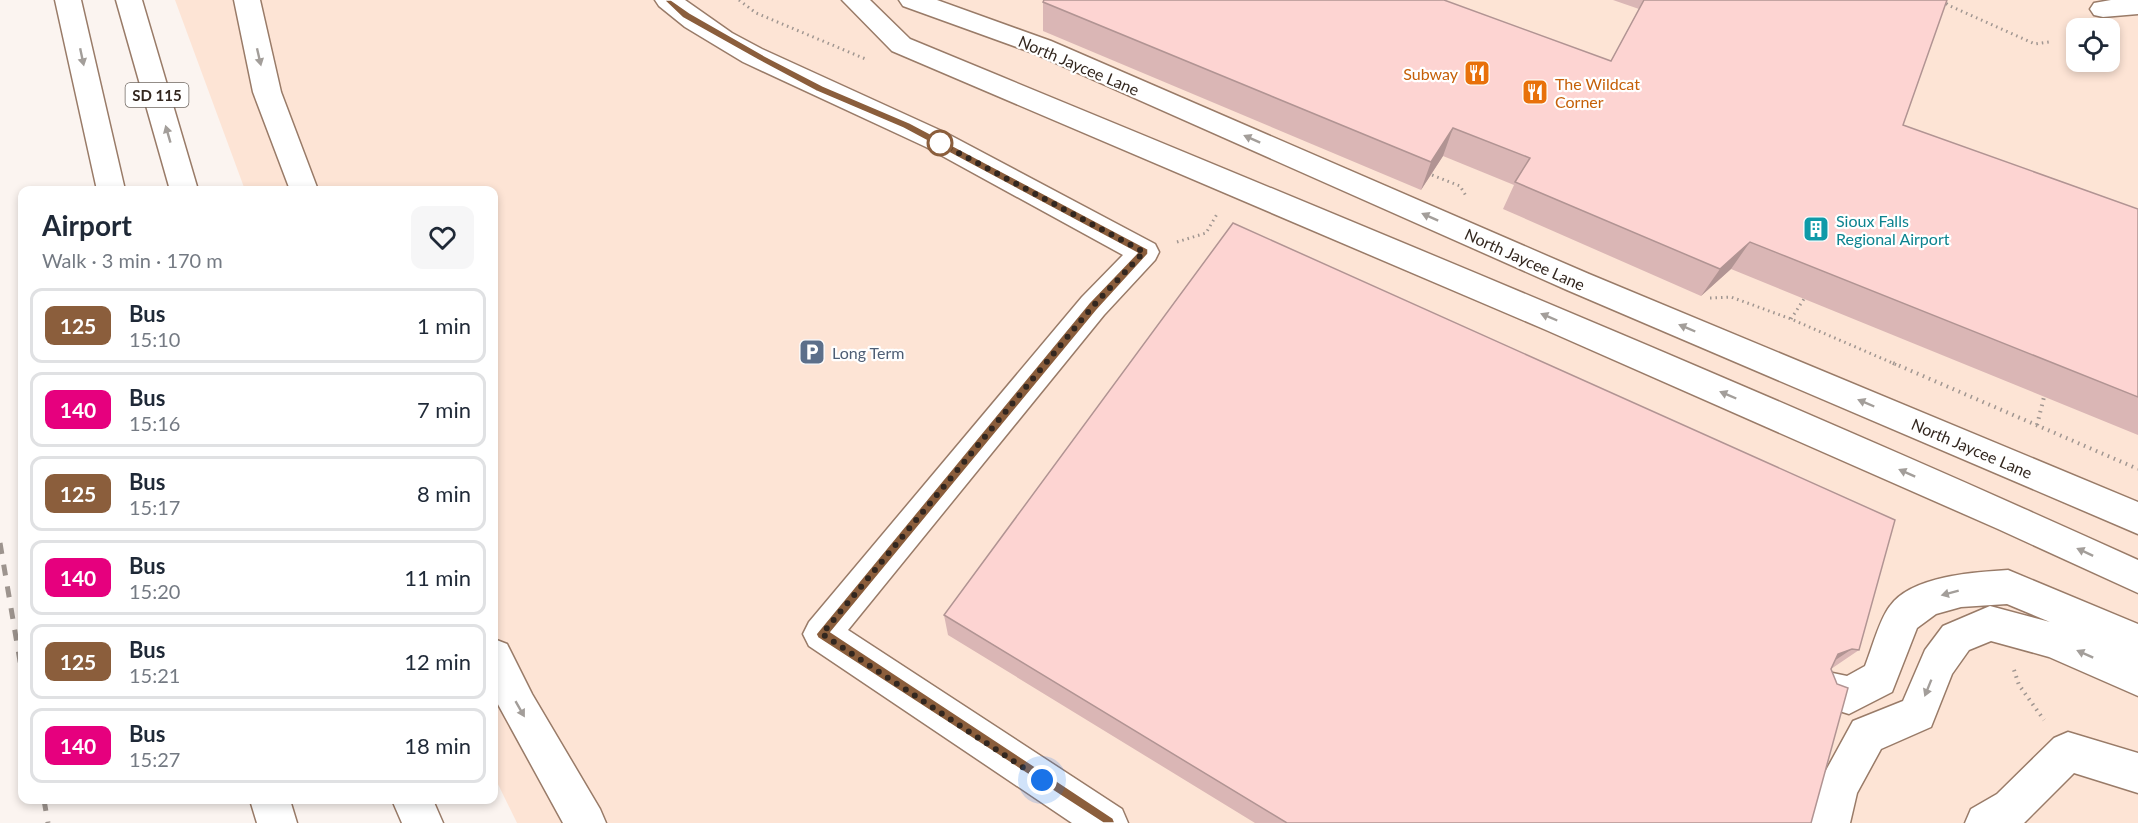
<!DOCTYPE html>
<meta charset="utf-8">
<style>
:root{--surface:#fff;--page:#f6f6f7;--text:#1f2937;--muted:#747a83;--line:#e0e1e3}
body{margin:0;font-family:Lato,sans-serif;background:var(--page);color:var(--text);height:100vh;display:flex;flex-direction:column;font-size:22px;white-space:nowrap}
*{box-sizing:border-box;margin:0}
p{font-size:20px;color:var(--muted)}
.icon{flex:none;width:33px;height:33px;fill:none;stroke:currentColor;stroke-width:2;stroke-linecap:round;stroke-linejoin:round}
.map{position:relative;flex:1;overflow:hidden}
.drawer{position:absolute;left:18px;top:186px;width:480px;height:618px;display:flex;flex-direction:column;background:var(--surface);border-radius:12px;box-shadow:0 3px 9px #0003}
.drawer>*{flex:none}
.badge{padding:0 12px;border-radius:9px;font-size:21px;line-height:39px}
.controls{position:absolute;left:2066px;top:18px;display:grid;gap:12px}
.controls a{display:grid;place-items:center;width:54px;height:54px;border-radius:12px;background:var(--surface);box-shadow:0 3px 9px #0003;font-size:30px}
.you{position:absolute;width:30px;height:30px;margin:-15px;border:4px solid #fff;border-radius:50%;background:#1a73e8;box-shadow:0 0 0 9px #1a73e833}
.map>.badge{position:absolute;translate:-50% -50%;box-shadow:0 0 0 3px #fff}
.round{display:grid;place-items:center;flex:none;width:63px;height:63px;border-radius:12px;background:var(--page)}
.headline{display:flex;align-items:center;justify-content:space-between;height:102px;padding:0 24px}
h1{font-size:28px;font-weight:700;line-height:45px}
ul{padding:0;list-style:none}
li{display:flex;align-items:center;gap:18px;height:75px;margin:0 12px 9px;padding:0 12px;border:3px solid var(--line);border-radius:12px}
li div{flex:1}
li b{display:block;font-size:22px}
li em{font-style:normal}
li .badge{min-width:66px;font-weight:700;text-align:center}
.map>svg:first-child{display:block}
.built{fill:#fde4d5;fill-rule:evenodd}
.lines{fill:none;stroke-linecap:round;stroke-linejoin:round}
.minor-casing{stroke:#997b68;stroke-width:3}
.major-casing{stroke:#997b68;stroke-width:3}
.path-far1{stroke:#a09691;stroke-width:3;stroke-dasharray:1.5 4;stroke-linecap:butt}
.path{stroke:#a09691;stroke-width:4;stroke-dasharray:1.5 5;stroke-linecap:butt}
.minor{fill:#fff;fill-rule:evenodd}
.major{fill:#fff;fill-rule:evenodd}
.rail{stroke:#9d948e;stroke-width:5;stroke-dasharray:11 11;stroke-linecap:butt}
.wall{fill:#dab6b5}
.shaded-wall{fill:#b19493}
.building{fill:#fdd4d2;stroke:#b19493;stroke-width:1.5}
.oneway{fill:#a39e9a}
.line{fill:#8b5e3c;stroke:#fff;stroke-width:1.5}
.walk{stroke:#33271f;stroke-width:6;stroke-dasharray:0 10.8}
.stop-dot{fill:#fff;stroke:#8b5e3c;stroke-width:3}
.labels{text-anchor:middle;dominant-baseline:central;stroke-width:4.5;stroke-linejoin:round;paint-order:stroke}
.shield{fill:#fff;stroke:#706862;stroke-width:1.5}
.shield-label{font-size:15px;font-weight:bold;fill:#33271f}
.street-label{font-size:16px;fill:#33271f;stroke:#fff}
.food-label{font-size:16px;fill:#c56008;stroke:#fff;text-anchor:end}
.culture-label{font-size:16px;fill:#0d838f;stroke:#fff;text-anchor:start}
.service-label{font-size:16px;fill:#4e5e75;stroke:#fff;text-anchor:start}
</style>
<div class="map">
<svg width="2138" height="823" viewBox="0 0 2138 823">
<rect width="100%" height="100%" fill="#fbf4f0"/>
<!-- built -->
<path class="built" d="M175,0h1963v823h-1621l-23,-47v-586h-249zM2076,28h33v34h-33z"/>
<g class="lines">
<!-- minor casing -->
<g class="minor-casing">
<path id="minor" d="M655,0h30l47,33 30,16 184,84 209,111 4,8 -4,8 -51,55 -256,315 274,179 6,14h-56l-263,-177 -6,-12 6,-12 273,-325 41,-42 -197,-108 -183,-85 -58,-35 -26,-21z
M2138,0v14l-35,3 -9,-2 -4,-6 4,-6 17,-3z
M2008,570l130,54v72l-89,-39 -58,-16 -22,9 -17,24 -21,53 -50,22 -24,44 -7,30h-40l14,-49 29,-53 50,-20 22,-51 18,-24 47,-20 60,16 -43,-18 -46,3 -25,7 -19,14 -25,64 -43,22 -39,-12 -6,-13 6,-13 13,-5 24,5 18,-10c7,-17 14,-46 25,-60 21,-30 85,-34 118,-36z
M2068,732l70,21v40l-64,-20 -50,50h-59l6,-14 26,-15 57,-56z"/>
</g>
<!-- major casing -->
<g class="major-casing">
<path id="major" d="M55,0h26l44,190h-28z
M116,0h26l56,190h-28z
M234,0h26l21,92 37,98h-28l-37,-98z
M842,0h28l40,39c411,170 823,337 1228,521v33l-140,-64 -452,-199 -654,-279z
M899,0h38l114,41 538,233 549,228v32l-571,-244 -534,-237 -130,-47z
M494,639l13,5 25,50 68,115 6,14h-43l-69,-126z
M250,800h40l7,23h-40z
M392,800h41l10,23h-41z"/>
</g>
<!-- path-far1 -->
<path class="path-far1" d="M739,0l17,13 112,47
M1942,0l6,5 87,39 14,-2
M1427,173l33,13 6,10
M1177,242l29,-9 11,-19
M1710,298l21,-1 60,22 106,46
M1791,319l13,-20"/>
<!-- path -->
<path class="path" d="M1893,363l245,106
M2037,425l7,-28
M2014,670l5,15 25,35"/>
<!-- minor -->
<use href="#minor" class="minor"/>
<!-- major -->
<use href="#major" class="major"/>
<!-- rail -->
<path class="rail" d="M0,543l22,130
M44,800l4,23"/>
</g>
<!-- wall -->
<path class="wall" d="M1613,0h334l-44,125 235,84v226l-407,-166 -30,27 -198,-87 11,-24 -71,-29 -22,34 -378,-159v-29l568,59 28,-52z
M1233,223l626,427 -28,19 -20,154h-556l-307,-188 -4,-20z"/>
<!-- shaded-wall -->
<path class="shaded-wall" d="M1453,128l-10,28 -22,34 10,-28z
M1750,242l-19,27 -30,27 19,-27z
M1852,649l-30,20 16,-15z"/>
<!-- building -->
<path class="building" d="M1044,0h400l167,61 33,-61h303l-44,125 235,84v188l-388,-155 -30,27 -205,-87 15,-24 -77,-30 -22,34 -388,-160z
M1233,223l662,297 -36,130 -7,-1 -14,5 -7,15 6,15 11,4 -37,135h-524l-343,-208z"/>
<!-- one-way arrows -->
<defs><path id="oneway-solid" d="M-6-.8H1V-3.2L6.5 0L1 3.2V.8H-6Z" transform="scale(1.5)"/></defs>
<g class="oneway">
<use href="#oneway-solid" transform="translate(82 57) rotate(78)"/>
<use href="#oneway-solid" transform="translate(259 57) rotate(77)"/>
<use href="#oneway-solid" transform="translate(168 134) rotate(-106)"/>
<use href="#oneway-solid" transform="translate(1252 139) rotate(-156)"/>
<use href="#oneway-solid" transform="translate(1430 217) rotate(-156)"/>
<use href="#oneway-solid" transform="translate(1549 317) rotate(-157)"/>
<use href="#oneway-solid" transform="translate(1687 328) rotate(-157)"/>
<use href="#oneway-solid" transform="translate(1728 395) rotate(-157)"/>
<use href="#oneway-solid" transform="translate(1866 403) rotate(-157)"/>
<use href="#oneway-solid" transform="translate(1907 473) rotate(-156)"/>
<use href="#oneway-solid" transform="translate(2085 552) rotate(-155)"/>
<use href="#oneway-solid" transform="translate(1950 593) rotate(165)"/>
<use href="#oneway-solid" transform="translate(2085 654) rotate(-156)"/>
<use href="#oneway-solid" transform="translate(1928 688) rotate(112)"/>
<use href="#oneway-solid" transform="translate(520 709) rotate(60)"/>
</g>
<!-- line -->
<path class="line" d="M664,0h7l19,13 75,43 58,30 87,37 238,126v5l-51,56 -266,322 282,186 2,5h-12l-285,-185 -2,-4 273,-331 48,-50 -234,-125 -87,-37 -58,-31 -75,-42z"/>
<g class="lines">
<!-- walk -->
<path class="walk" d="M940,143l204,109 -51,54 -271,328 220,146"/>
</g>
<!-- icons -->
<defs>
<g id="restaurant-square" transform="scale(1.35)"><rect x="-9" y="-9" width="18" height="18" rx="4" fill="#e8710a" stroke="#fff"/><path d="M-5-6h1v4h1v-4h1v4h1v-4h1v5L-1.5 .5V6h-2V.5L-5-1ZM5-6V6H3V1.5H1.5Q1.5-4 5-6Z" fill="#fff"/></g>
<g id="building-square" transform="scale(1.35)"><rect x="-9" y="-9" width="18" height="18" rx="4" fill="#0f9aa8" stroke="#fff"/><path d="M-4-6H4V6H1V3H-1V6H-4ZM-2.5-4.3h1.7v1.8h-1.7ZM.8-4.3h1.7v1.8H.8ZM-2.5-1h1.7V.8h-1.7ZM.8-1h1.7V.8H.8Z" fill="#fff"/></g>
<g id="parking-square" transform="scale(1.35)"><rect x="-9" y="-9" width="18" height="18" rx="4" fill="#5c6f8a" stroke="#fff"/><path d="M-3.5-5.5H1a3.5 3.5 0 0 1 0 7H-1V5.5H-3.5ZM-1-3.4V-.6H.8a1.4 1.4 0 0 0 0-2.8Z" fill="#fff"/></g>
</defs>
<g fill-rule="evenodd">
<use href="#restaurant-square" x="1477" y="73"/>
<use href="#restaurant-square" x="1535" y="92"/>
<use href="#building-square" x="1816" y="229"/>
<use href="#parking-square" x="812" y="352"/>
</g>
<!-- markers -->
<circle class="stop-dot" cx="940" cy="143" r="12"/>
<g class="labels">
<!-- shield labels -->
<rect class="shield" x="125.5" y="83" width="63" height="24" rx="4.5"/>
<g class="shield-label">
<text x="157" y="95">SD 115</text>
</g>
<!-- street labels -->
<g class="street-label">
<text transform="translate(1079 65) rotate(23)">North Jaycee Lane</text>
<text transform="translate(1525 259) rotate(24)">North Jaycee Lane</text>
<text transform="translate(1972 448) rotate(23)">North Jaycee Lane</text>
</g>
<!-- food labels -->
<g class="food-label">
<text x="1458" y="73">Subway</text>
<text x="1555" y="83" text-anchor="start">The Wildcat<tspan x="1555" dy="18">Corner</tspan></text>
</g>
<!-- culture labels -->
<g class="culture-label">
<text x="1836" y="220">Sioux Falls<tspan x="1836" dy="18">Regional Airport</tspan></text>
</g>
<!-- service labels -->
<g class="service-label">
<text x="832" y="352">Long Term</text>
</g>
</g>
</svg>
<div class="controls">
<a><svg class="icon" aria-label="locate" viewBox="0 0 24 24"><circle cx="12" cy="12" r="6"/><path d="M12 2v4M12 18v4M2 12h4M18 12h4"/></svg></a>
</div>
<div class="you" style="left:1042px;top:780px"></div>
<section class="drawer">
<div class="headline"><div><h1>Airport</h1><p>Walk · 3 min · 170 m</p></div><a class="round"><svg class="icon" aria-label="heart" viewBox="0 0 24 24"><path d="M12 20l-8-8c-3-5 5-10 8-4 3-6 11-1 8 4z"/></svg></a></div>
<ul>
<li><span class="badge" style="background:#8b5e3c;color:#fff">125</span><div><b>Bus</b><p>15:10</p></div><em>1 min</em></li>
<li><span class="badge" style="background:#e6007e;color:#fff">140</span><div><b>Bus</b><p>15:16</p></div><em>7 min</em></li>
<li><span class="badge" style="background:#8b5e3c;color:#fff">125</span><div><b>Bus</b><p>15:17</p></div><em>8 min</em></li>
<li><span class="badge" style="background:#e6007e;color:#fff">140</span><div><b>Bus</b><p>15:20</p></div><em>11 min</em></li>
<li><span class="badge" style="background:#8b5e3c;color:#fff">125</span><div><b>Bus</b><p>15:21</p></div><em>12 min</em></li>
<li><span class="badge" style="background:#e6007e;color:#fff">140</span><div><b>Bus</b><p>15:27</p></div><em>18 min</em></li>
</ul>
</section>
</div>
